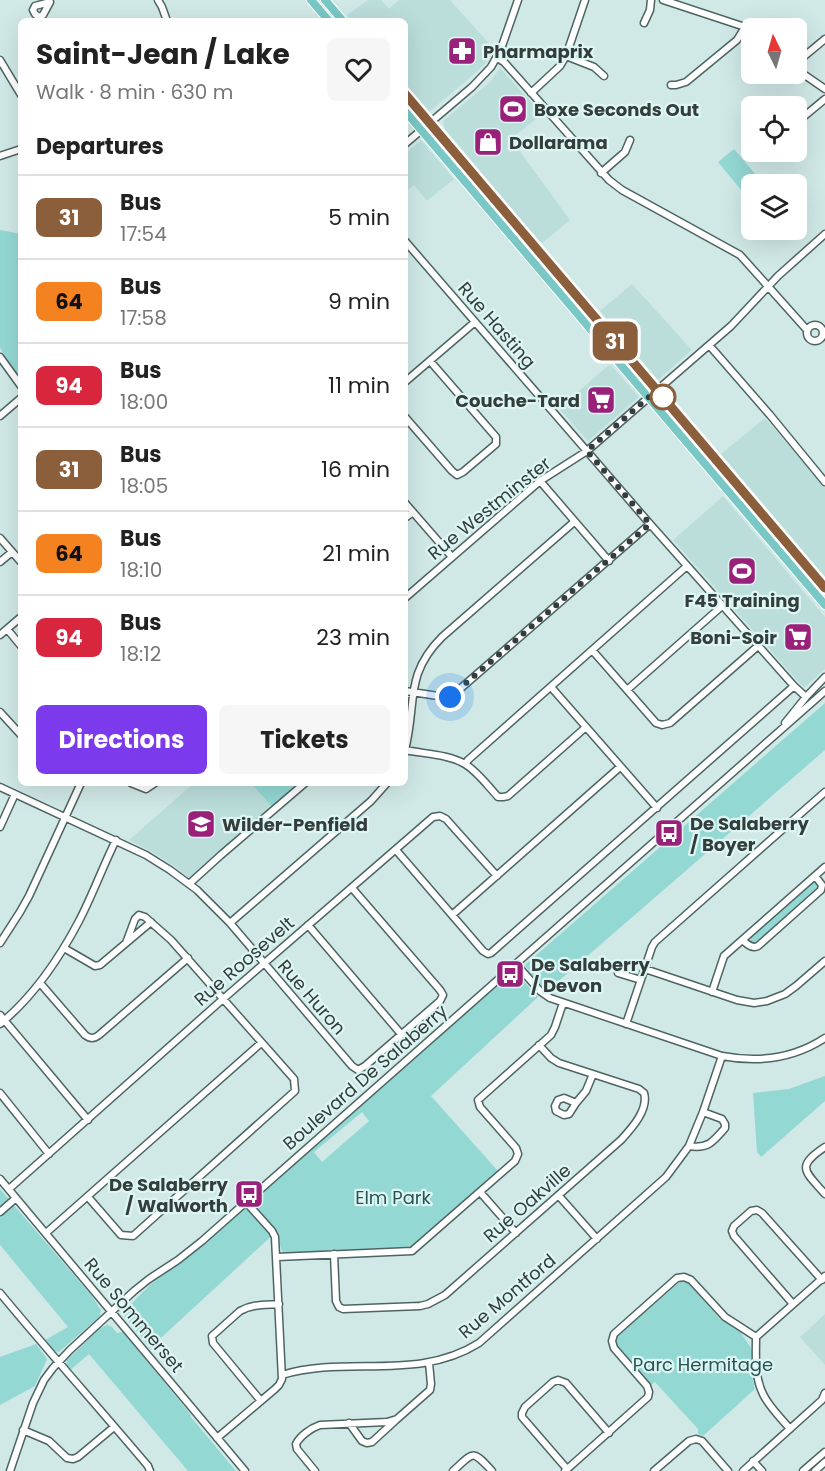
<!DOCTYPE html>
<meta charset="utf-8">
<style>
:root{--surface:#fff;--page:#f6f6f6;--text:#222;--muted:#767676;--line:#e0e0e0;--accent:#7c3aed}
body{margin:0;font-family:Poppins,sans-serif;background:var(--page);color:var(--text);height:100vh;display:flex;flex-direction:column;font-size:22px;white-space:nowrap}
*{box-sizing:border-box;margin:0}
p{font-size:20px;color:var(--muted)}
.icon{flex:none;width:33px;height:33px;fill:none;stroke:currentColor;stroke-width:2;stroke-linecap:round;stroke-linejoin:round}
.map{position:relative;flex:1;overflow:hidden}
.panel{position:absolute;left:18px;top:18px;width:390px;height:768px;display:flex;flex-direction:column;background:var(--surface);border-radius:9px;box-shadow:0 6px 24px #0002}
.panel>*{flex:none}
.badge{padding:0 12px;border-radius:9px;font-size:21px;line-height:39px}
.needle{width:39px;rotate:355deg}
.tools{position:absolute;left:741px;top:18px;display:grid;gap:12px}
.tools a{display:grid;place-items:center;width:66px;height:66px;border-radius:9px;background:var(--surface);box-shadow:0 6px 24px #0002;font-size:30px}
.you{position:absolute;width:30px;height:30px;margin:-15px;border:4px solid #fff;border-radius:50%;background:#1a73e8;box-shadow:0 0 0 9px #1a73e833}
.map>.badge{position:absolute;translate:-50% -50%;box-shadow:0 0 0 3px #fff}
h2{padding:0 18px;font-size:22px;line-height:54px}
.round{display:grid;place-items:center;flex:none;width:63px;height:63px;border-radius:9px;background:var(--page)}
.headline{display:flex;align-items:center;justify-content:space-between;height:102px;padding:0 18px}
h1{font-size:28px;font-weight:700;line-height:45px}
.action{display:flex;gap:12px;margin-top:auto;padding:12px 18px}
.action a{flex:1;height:69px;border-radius:9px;background:var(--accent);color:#fff;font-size:24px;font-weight:700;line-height:69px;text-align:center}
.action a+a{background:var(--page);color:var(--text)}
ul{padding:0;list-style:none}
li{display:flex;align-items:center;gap:18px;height:84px;padding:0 18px;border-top:2px solid var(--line)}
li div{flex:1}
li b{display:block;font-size:22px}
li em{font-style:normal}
li .badge{min-width:66px;font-weight:700;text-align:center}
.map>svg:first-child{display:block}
.built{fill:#bbdedb}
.green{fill:#94d8d4;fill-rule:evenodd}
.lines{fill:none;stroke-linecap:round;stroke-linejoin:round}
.minor-casing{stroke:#4e6463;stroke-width:9}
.major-casing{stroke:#fff;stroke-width:10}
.minor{stroke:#fff;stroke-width:6}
.major{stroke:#79c8c5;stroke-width:8}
.line-casing{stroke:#fff;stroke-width:14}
.line{stroke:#8b5e3c;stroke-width:9}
.walk{stroke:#333d3c;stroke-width:6;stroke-dasharray:0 10.8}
.stop-dot{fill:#fff;stroke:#8b5e3c;stroke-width:3}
.labels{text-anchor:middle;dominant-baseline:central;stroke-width:4.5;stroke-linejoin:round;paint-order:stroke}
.poi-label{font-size:18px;font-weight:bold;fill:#333d3c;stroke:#ddf6f4;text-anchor:start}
.street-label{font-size:18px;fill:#333d3c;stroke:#ddf6f4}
.park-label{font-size:18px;fill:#275452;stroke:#ddf6f4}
</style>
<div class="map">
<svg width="825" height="1471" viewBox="0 0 825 1471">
<rect width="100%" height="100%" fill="#d0e9e7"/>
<!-- built -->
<path class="built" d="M368,0h13l8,9 10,-9h51l44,49 -9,15 -12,11 -44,37 -24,-29v-62h-53l-5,-6z
M500,68l42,46 -31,25 59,81 -29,24 -96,-115 -2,-8 47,-39z
M421,140l33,39 -27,22 -13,-16 -9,7v-38z
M632,284l60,66 -34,30 -58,-69z
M610,364l29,33 -51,44 -29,-33z
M765,418l60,70v89l-104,-123z
M723,496l102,121v52l-20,18 -4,-2 -128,-145z
M194,783h57l21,24 -82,72 -16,-13 -22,-14 -23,-12z
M825,1314v51l-25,-28z"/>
<!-- green -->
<path class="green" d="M734,149l28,33 -3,2h-7l-1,7 -5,5 -28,-34z
M466,175l25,26 121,143 -19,-19z
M0,230l21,4v147l-12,-17v-1l-9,-15z
M825,703v47l-278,241 -14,-14 -8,-12z
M251,783h50l-29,24z
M815,882l3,2v4l-62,56 -5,-1 -1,-4 1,-2 61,-54z
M514,974l5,2 19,21 -107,99 67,75 -80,72 -6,4 -128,6c-6,-5 -3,-15 -7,-22l-127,117 -28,-35 33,-33 30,-20 320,-283 5,3 2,-1zM362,1112l7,9 -47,41 -8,-10z
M825,1076v25l-64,56 -4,-5 -4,-59 36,-4z
M0,1189l91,106 10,15 -1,6 -41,36 -5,-1 -9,-11 23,-13 -68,-82z
M681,1281l7,1 32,37 19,11 12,18v24l4,17 -52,47 -5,-2v-5l-43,-47 -4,3 -34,-39 -2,-5 1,-4z
M106,1323l3,3h2l6,7 6,-1 68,83 -1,1 46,55h-48l-99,-117 -20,17 -3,-5 1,-6 32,-31 8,-4z
M36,1344l11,15 -12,27 -35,19v-48z"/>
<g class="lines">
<!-- minor casing -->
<g class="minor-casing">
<path id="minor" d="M158,0l4,7 5,14
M663,0l82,27 7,5
M50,2l-7,13 -4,2 -4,-3 -2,-4 2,-4z
M644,23l6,-13 1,-10
M566,56l28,11 10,9
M497,58l7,4 105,118 13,10 118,65 67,75
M0,60l21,35
M796,63l29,-24
M796,69l29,20
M671,85h5l10,-3 51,-42 8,-13
M531,93l29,-27 6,-10 19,-56
M796,123l29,-24
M405,144l67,-57 19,-20 10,-18 17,-49
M770,152h4
M0,156l21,-7
M601,173l24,-21 5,-12
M405,241l245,283 144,162 12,11
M807 333a8 8 0 1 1 16 0a8 8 0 1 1-16 0Z
M709,345l61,70 55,67
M0,357l21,29
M405,382l70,-60
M0,416l21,-18
M405,417l47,54 5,4 6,-3 33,-28v-7l-66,-76
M540,481l69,80
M405,503l47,54
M405,518l8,-6
M0,538l21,24
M0,562l12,-10
M405,598l135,-117 47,-30 144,-125 47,-50 47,-42
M7,629l14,17
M0,635l21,-18
M592,650l64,73 6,2 8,-2 88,-77
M551,687l106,121
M627,690l95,-84
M405,691l40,6 8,-2 197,-171
M0,712l21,23
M785,723l21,-26 19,-20
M405,750c12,-47 -1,-75 37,-113l132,-115
M405,750c19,4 43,4 60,14 13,8 23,22 33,33h5l5,-1 78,-69
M465,764l3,-4 219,-194
M131,783l15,6 9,-6
M0,787l146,68 24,15 27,20 33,33 122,143 6,4 7,-4 75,-65 3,-6 -3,-5 -88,-102
M0,827l15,-33
M396,850l87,101 5,3 3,-1 303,-267
M189,884l32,-29 84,-72
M452,915l168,-148
M230,923l141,-122 16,-18
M308,925l93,109
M742,940c5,4 10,9 16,6l63,-56 1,-5 -7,-9
M0,943l20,-31 9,-16 52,-113
M64,948l31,18 5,-1 51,-43
M516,964l24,27 10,7 172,58c37,7 71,3 103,-18
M645,969l92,31 17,3 13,-2 18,-7 11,-8 29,-25
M618,973l23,7
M40,983l45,52c5,4 9,4 14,0l89,-77
M712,992l12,-36 101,-89
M0,1015l88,105
M0,1024c34,-28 59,-65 79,-103 14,-27 24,-55 37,-81
M626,1024l26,-77 3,-5 170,-150
M0,1093l49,61
M564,1098l12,5 -7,11 -5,1 -8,-4 -1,-5 3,-6z
M576,1103l10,-12 7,-17
M689,1146c19,3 24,-4 36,-18v-4l-3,-5 -19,-7
M825,1147c-30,20 -20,24 0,47
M0,1179l245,292
M9,1189l214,-190 210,-182 7,-1 6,3 51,57
M480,1192l36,41
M559,1196l38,43
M88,1197l33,38 12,1 162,-145 -1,-12 -123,-139 -26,-23 -6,-2 -4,4 -9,24
M0,1212l16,-14
M46,1233l215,-190
M334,1254l2,47 3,6 4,2 77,-3 8,-2 17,-9 176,-155c10,-11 28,-30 23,-47l-5,-4 -80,-26 -8,-5 -12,-13
M277,1257l135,-6 103,-90 3,-7 -2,-6 -36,-41 -2,-7 73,-65 4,-8 8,-24
M0,1293c49,59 99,115 148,173l2,5
M793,1304l-59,-68 -2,-5 2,-5 17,-15 6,-1 5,3 60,67
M756,1337c0,19 -2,39 7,57 6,13 18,24 27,35
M756,1337l69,-61
M282,1375c65,-20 135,7 197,-32l187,-166 23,-31 14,-34 19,-56
M261,1401l-48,-58 -1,-7 28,-25c12,-7 25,-6 39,-7
M349,1423l13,18 5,2 5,-1 24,-22
M23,1430l26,11 18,17 6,1 5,-2 36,-30
M217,1438l58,-49 4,-4 3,-6 -7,-142 -3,-6 -26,-29
M753,1461l9,10
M567,1469l-45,-52v-4l3,-6 28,-25 5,-2 8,3 43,50
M10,1471l23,-68 11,-23 9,-12 17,-18 64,-59 15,-12 29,-19 24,-19 623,-550
M315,1471l-18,-22 -1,-5c4,-8 15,-16 24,-19l67,-3 10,-3 33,-29 1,-6 -2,-21
M453,1471c21,-19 19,-22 39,0
M565,1471l83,-74 1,-5 -2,-6 -33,-38 -2,-7 2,-7 63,-56 7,-1 7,3 34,37 31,20
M654,1471l35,-30 7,-2 6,2 26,30
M743,1471l79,-71 3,-7
M803,1471l22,-19
M815,1471l10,-9"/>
</g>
<!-- major casing -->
<g class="major-casing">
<path id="major" d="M311,0l18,21
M325,0l18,21
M405,94l420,494
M405,111l420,494"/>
</g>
<!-- minor -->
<use href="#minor" class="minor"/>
<!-- major -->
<use href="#major" class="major"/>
</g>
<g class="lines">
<!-- line casing -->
<g class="line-casing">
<path id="line" d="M405,94l420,494"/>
</g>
<!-- line -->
<use href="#line" class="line"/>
<!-- walk -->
<path class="walk" d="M450,697l200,-173 -63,-73 70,-61 6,7"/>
</g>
<!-- icons -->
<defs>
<g id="pharmacy-square" transform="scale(1.5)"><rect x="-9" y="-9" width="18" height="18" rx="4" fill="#9a217a" stroke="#ddf6f4"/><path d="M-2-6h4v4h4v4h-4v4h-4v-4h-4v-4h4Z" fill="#fff"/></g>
<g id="stadium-square" transform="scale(1.5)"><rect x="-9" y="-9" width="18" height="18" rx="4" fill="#9a217a" stroke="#ddf6f4"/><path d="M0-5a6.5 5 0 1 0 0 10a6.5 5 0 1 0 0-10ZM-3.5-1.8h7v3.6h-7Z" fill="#fff"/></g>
<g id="shop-square" transform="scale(1.5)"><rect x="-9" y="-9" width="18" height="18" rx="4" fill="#9a217a" stroke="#ddf6f4"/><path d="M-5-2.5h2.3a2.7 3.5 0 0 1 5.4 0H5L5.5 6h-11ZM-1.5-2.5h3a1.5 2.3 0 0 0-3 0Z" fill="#fff"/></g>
<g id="supermarket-square" transform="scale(1.5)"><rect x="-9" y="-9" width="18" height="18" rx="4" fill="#9a217a" stroke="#ddf6f4"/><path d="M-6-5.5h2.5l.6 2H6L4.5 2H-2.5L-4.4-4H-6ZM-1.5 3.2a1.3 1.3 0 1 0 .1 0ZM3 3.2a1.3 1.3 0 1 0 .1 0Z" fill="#fff"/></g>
<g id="school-square" transform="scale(1.5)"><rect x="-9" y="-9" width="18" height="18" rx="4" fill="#9a217a" stroke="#ddf6f4"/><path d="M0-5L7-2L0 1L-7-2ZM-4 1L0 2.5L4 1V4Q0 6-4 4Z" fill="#fff"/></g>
<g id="bus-square" transform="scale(1.5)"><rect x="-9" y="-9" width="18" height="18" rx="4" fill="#9a217a" stroke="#ddf6f4"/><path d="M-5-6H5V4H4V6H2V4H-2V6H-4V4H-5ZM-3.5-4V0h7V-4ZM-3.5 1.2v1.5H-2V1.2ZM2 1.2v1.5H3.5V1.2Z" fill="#fff"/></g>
</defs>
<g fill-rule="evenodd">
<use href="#pharmacy-square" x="462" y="51"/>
<use href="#stadium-square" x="513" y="109"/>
<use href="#shop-square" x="488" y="142"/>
<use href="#supermarket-square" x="601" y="400"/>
<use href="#stadium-square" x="742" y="571"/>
<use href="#supermarket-square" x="798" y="637"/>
<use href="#school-square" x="201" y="824"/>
<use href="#bus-square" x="669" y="833"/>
<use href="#bus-square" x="510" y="974"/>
<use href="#bus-square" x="249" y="1194"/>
</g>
<!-- markers -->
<circle class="stop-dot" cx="663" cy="397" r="12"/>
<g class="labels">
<!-- poi labels -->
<g class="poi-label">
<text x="483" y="51">Pharmaprix</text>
<text x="534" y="109">Boxe Seconds Out</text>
<text x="509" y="142">Dollarama</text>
<text x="580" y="400" text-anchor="end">Couche-Tard</text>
<text x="742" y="600" text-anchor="middle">F45 Training</text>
<text x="777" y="637" text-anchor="end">Boni-Soir</text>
<text x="690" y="823">De Salaberry<tspan x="690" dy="21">/ Boyer</tspan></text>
<text x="222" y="824">Wilder-Penfield</text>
<text x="531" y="964">De Salaberry<tspan x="531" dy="21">/ Devon</tspan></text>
<text x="228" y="1184" text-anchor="end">De Salaberry<tspan x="228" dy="21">/ Walworth</tspan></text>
</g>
<!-- street labels -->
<g class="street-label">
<text transform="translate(497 325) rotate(49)">Rue Hasting</text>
<text transform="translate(489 508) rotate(-39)">Rue Westminster</text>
<text transform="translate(244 961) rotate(-41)">Rue Roosevelt</text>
<text transform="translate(312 997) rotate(49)">Rue Huron</text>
<text transform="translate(365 1077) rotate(-41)">Boulevard De Salaberry</text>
<text transform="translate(527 1203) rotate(-41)">Rue Oakville</text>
<text transform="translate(507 1296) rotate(-40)">Rue Montford</text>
<text transform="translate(134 1315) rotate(50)">Rue Sommerset</text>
</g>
<!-- park labels -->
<g class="park-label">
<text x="393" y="1197">Elm Park</text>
<text x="703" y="1364">Parc Hermitage</text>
</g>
</g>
</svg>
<div class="tools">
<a><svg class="needle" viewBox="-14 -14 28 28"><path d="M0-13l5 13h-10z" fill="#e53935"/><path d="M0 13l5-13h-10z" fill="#767676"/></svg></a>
<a><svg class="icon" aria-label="locate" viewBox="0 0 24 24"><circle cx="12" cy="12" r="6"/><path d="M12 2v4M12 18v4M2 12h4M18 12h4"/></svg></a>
<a><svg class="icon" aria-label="layers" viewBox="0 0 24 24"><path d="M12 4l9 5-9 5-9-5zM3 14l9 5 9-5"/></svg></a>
</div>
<div class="you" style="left:450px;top:697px"></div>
<b class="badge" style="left:615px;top:341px;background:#8b5e3c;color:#fff">31</b>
<section class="panel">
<div class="headline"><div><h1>Saint-Jean / Lake</h1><p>Walk · 8 min · 630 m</p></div><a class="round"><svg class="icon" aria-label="heart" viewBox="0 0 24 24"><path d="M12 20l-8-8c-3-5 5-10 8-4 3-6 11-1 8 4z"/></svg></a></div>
<h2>Departures</h2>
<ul>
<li><span class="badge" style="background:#8b5e3c;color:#fff">31</span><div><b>Bus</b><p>17:54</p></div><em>5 min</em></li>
<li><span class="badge" style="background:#f58220;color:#111">64</span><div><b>Bus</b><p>17:58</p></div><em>9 min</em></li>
<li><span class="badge" style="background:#d7263d;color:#fff">94</span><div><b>Bus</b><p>18:00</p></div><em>11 min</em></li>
<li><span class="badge" style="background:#8b5e3c;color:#fff">31</span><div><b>Bus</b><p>18:05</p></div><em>16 min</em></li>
<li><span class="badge" style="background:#f58220;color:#111">64</span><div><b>Bus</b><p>18:10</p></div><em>21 min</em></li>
<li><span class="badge" style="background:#d7263d;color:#fff">94</span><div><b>Bus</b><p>18:12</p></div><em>23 min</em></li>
</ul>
<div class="action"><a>Directions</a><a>Tickets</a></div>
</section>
</div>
